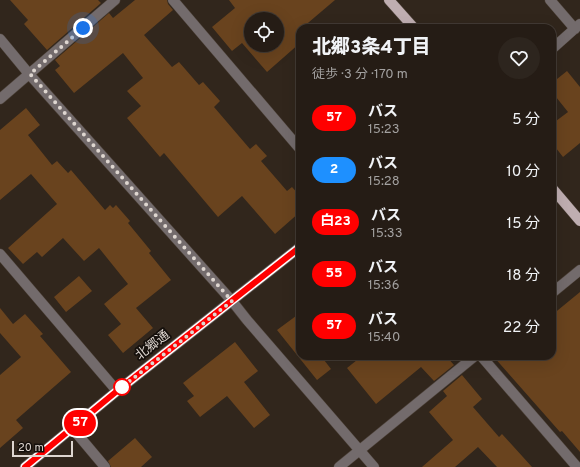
<!DOCTYPE html>
<html lang="ja">
<meta charset="utf-8">
<style>
:root{--surface:#251c15;--page:#2d251e;--text:#f1f3f6;--muted:#a3a1a0;--line:#423a34}
body{margin:0;font-family:Overpass,"Noto Sans JP",sans-serif;background:var(--page);color:var(--text);height:100vh;display:flex;flex-direction:column;font-size:15px;white-space:nowrap}
*{box-sizing:border-box;margin:0}
p{font-size:13px;color:var(--muted)}
.icon{flex:none;width:22px;height:22px;fill:none;stroke:currentColor;stroke-width:2;stroke-linecap:round;stroke-linejoin:round}
.map{position:relative;flex:1;overflow:hidden}
.sheet{position:absolute;left:296px;top:24px;width:260px;height:336px;display:flex;flex-direction:column;background:var(--surface);border-radius:12px;box-shadow:0 4px 16px #0002,0 0 0 1px var(--line)}
.sheet>*{flex:none}
.badge{padding:0 8px;border-radius:13px;font-size:14px;line-height:26px}
.tools{position:absolute;left:244px;top:12px;display:grid;gap:8px}
.tools a{display:grid;place-items:center;width:40px;height:40px;border-radius:50%;background:var(--surface);box-shadow:0 4px 16px #0002,0 0 0 1px var(--line);font-size:20px}
.scale{position:absolute;left:12px;bottom:10px;width:61px;box-sizing:border-box;padding-left:4px;border:2px solid #ded6d0;border-top:0;font-size:11px;line-height:14px;white-space:nowrap;color:#ded6d0;-webkit-text-stroke:3px #15100c;paint-order:stroke}
.you{position:absolute;width:20px;height:20px;margin:-10px;border:3px solid #fff;border-radius:50%;background:#1a73e8;box-shadow:0 0 0 6px #1a73e833}
.map>.badge{position:absolute;translate:-50% -50%;box-shadow:0 0 0 2px #fff}
.round{display:grid;place-items:center;flex:none;width:42px;height:42px;border-radius:21px;background:var(--page)}
.overview{display:flex;align-items:center;justify-content:space-between;height:68px;padding:0 16px}
h1{font-size:19px;font-weight:800;line-height:30px}
ul{padding:0;list-style:none}
li{display:flex;align-items:center;gap:12px;height:52px;padding:0 16px}
li div{flex:1}
li b{display:block;font-size:15px}
li em{font-style:normal}
li .badge{min-width:44px;font-weight:700;text-align:center}
.map>svg:first-child{display:block}
.building{fill:#69431e;fill-rule:evenodd}
.lines{fill:none;stroke-linecap:round;stroke-linejoin:round}
.minor-casing{stroke:#4d4239;stroke-width:11}
.major-casing{stroke:#4d4239;stroke-width:11}
.minor{stroke:#736b6c;stroke-width:10}
.major{stroke:#bfaeb1;stroke-width:10}
.line-casing{stroke:#fff;stroke-width:9}
.line{stroke:#f00;stroke-width:6}
.walk{stroke:#ded6d0;stroke-width:4;stroke-dasharray:0 7.2}
.stop-dot{fill:#fff;stroke:#f00;stroke-width:2}
.labels{text-anchor:middle;dominant-baseline:central;stroke-width:3.5;stroke-linejoin:round;paint-order:stroke}
.street-label{font-size:13px;fill:#ded6d0;stroke:#15100c}
</style>
<div class="map">
<svg width="580" height="467" viewBox="0 0 580 467">
<rect width="100%" height="100%" fill="#31261c"/>
<!-- building -->
<path class="building" d="M10,0h88l3,3 -54,47 -23,-26 4,-4z
M135,0h32l1,4 5,6 -29,25 28,32 7,-5 20,23 4,-3 17,19 -6,6 36,42 6,-5 11,12 -6,5 26,30 5,-4 8,9v16l-25,22 -33,-38 -24,21 -54,-64 -4,4 -33,-39 14,-12 -14,-15 16,-13 -20,-25 -49,40 -19,-23 5,-4 -5,-6 54,-47 4,5z
M229,0h106l-33,28h-2v15l-33,29 -25,-29 -10,8 -20,-24 23,-19zM251,19h26v26h-26z
M567,71l13,16v56l-17,14 -11,-14v-19l16,-12 -16,-20v-9z
M26,108l14,17 -12,10 24,30 5,-4 11,12 3,-3 34,40 5,-5 3,3 3,-3 14,16 -2,2 23,28 -2,2 22,27 -35,28 17,20 -30,25 -15,-18 13,-11 -17,-20 24,-20 -29,-36 -15,13 -21,-23 -21,19 -5,-5 -14,12 -15,-16 49,-44 -26,-30 -31,26v-70z
M79,276l13,15 -26,21 -12,-15z
M580,292v160l-18,-21 -2,1 -67,-76h59v-41z
M0,308l13,16 12,-10 18,20 -3,2 31,36 -55,48 7,8 -23,20v-73l21,-18 -21,-24z
M300,313v43h21l10,13 -14,11 -40,-50z
M235,342l23,29 -14,11 26,33 -16,13 -27,-32 -27,21 -13,-16 7,-5 -11,-13z
M362,356h84l8,9 -20,16 -13,-14 -45,37 -29,-36z
M462,375l20,24 -9,8 26,30 3,-3 30,33h-35l-19,-20 -23,20h-33l31,-27 -24,-28 18,-16 -4,-5z
M135,438l17,19 -11,10h-30l-3,-6z"/>
<g class="lines">
<!-- minor casing -->
<g class="minor-casing">
<path id="minor" d="M173,0l127,149
M550,0l25,29
M0,39l29,35 203,227 15,19 127,147
M552,49l28,-25
M0,99l115,-99
M0,254l117,137
M552,293l28,-23
M481,356l96,111
M73,429l32,38
M25,467l92,-76 183,-144
M339,467l136,-111"/>
</g>
<!-- major casing -->
<g class="major-casing">
<path id="major" d="M389,0l25,28
M552,188l28,33"/>
</g>
<!-- minor -->
<use href="#minor" class="minor"/>
<!-- major -->
<use href="#major" class="major"/>
</g>
<g class="lines">
<!-- line casing -->
<g class="line-casing">
<path id="line" d="M25,467l92,-76 183,-144"/>
</g>
<!-- line -->
<use href="#line" class="line"/>
<!-- walk -->
<path class="walk" d="M83,28l-53,46 202,227 -115,90 5,-4"/>
</g>
<!-- markers -->
<circle class="stop-dot" cx="122" cy="387" r="8"/>
<g class="labels">
<!-- street labels -->
<g class="street-label">
<text transform="translate(153 346) rotate(-38)">北郷通</text>
</g>
</g>
</svg>
<div class="tools">
<a><svg class="icon" aria-label="locate" viewBox="0 0 24 24"><circle cx="12" cy="12" r="6"/><path d="M12 2v4M12 18v4M2 12h4M18 12h4"/></svg></a>
</div>
<div class="scale">20 m</div>
<div class="you" style="left:83px;top:28px"></div>
<b class="badge" style="left:80px;top:423px;background:#f00;color:#fff">57</b>
<section class="sheet">
<div class="overview"><div><h1>北郷3条4丁目</h1><p>徒歩 · 3 分 · 170 m</p></div><a class="round"><svg class="icon" aria-label="heart" viewBox="0 0 24 24"><path d="M12 20l-8-8c-3-5 5-10 8-4 3-6 11-1 8 4z"/></svg></a></div>
<ul>
<li><span class="badge" style="background:#f00;color:#fff">57</span><div><b>バス</b><p>15:23</p></div><em>5 分</em></li>
<li><span class="badge" style="background:#1e90ff;color:#fff">2</span><div><b>バス</b><p>15:28</p></div><em>10 分</em></li>
<li><span class="badge" style="background:#f00;color:#fff">白23</span><div><b>バス</b><p>15:33</p></div><em>15 分</em></li>
<li><span class="badge" style="background:#f00;color:#fff">55</span><div><b>バス</b><p>15:36</p></div><em>18 分</em></li>
<li><span class="badge" style="background:#f00;color:#fff">57</span><div><b>バス</b><p>15:40</p></div><em>22 分</em></li>
</ul>
</section>
</div>
